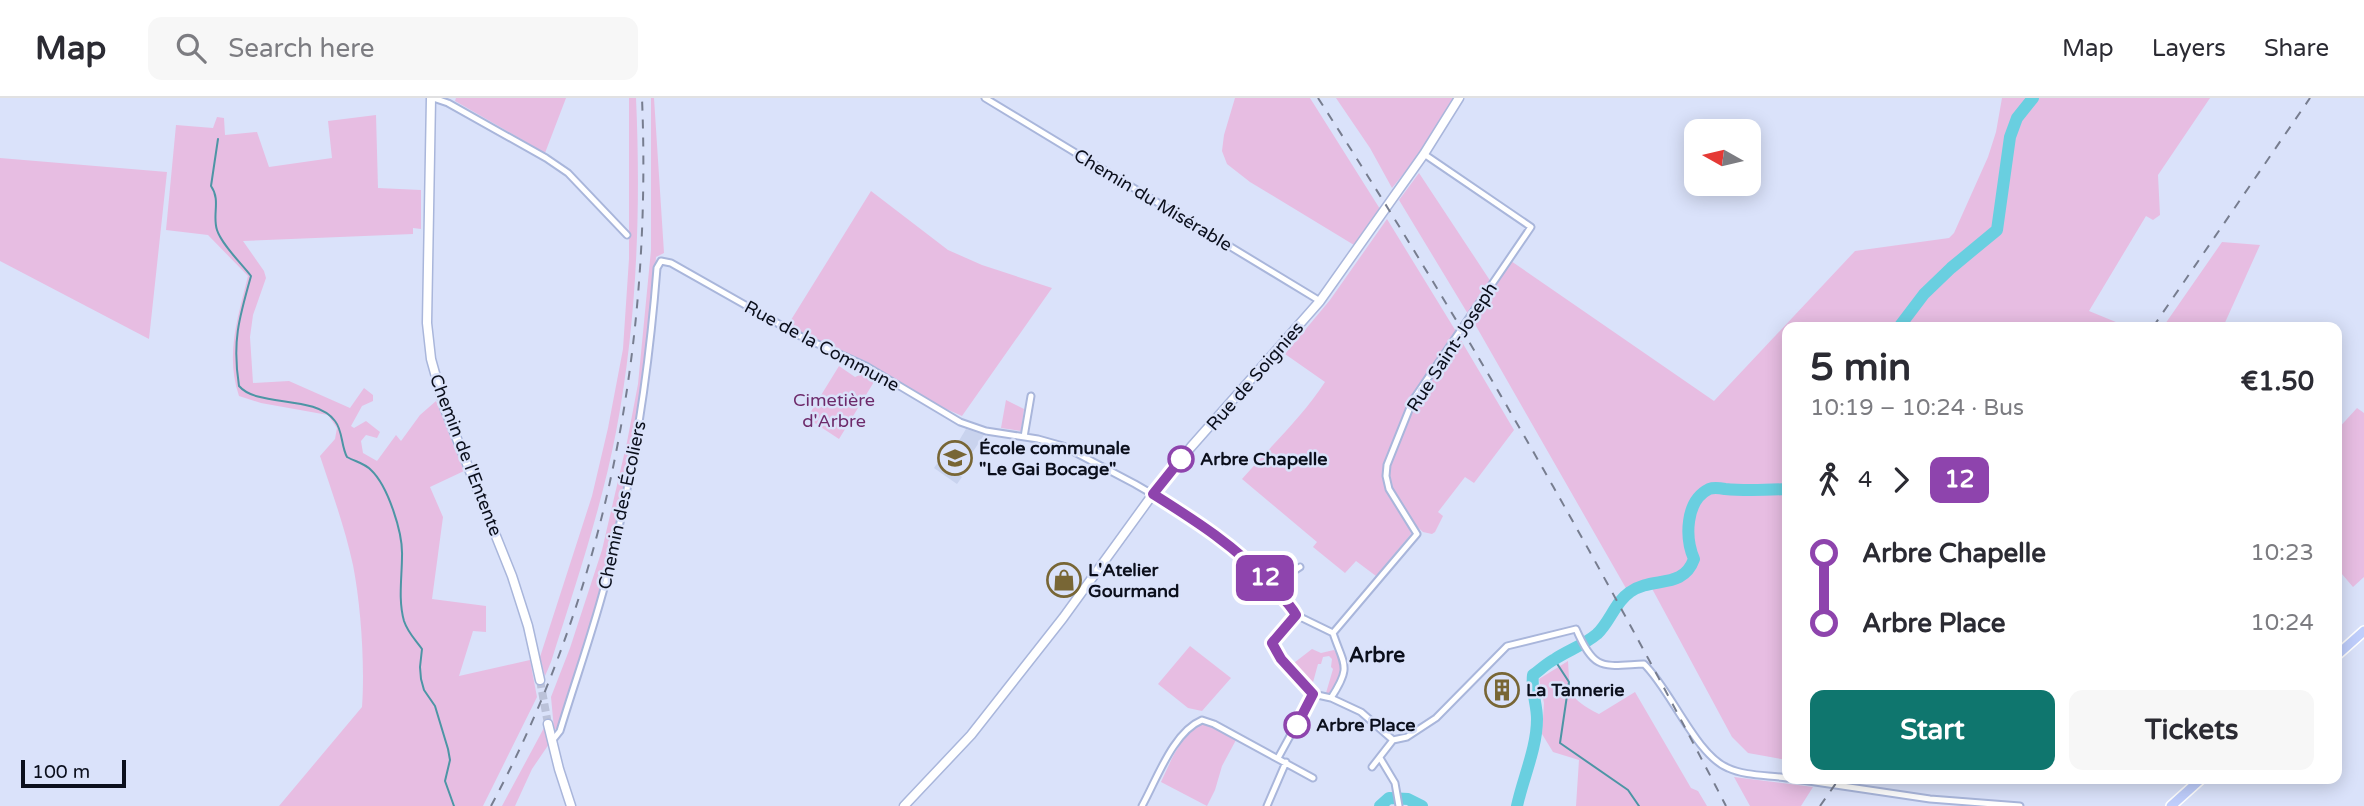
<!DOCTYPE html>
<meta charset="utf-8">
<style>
:root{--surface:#fff;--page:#f7f7f7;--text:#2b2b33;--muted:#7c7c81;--line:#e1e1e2;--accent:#0f766e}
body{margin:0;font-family:"Varela Round",sans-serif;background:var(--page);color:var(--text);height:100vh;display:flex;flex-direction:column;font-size:26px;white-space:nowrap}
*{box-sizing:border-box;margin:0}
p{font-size:23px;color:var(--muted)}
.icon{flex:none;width:38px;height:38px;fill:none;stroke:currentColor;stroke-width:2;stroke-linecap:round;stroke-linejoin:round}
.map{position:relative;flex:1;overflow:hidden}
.sheet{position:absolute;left:1782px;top:224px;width:560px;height:462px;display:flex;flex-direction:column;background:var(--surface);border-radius:14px;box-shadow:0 4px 18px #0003}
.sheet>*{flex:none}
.badge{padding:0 14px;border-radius:10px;font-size:24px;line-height:46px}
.needle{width:46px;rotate:278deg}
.controls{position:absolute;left:1684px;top:21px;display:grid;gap:14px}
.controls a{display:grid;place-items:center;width:77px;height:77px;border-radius:14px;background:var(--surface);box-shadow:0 4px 18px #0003;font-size:35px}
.scale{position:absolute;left:21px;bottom:18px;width:105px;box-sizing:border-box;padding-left:7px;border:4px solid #0b0f1c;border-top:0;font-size:19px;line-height:24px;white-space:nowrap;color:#0b0f1c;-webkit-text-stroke:5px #dae2fa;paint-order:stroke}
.map>.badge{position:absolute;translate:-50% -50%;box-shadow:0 0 0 4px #fff}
.legs{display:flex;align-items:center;gap:10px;height:77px;padding:0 28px;font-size:23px}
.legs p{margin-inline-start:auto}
.overview{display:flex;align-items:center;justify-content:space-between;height:119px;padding:0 28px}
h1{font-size:38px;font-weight:700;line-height:52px}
.cta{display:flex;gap:14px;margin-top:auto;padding:14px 28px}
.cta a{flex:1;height:80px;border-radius:14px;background:var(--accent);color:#fff;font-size:28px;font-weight:700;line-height:80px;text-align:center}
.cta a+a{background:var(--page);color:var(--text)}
ul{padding:0 28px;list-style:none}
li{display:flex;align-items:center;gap:24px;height:70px;font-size:26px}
li i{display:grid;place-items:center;width:10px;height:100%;margin:0 9px;background:currentColor}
li i::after{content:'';width:18px;height:18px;margin:-9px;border:5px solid;border-radius:50%;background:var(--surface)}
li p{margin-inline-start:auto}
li:first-child i{background:linear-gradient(#0000 50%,currentColor 0)}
li:last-child i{background:linear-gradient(currentColor 50%,#0000 0)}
header{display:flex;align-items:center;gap:42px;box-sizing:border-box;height:98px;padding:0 35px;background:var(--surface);border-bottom:2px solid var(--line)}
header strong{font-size:33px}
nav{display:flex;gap:38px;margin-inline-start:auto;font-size:24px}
.search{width:490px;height:63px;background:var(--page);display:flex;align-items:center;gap:18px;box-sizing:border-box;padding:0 24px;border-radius:14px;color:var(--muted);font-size:26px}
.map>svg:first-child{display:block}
.built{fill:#c9d3ee}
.green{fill:#e7bde2}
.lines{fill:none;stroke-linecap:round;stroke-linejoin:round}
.stream{stroke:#4d95a5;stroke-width:2}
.river{stroke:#69cfe0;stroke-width:12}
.secondary-tunnel{stroke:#bbc2d9;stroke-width:8;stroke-dasharray:8 4;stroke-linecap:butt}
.street-casing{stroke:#a9b6db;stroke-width:9}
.secondary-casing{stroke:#a9b6db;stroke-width:11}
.primary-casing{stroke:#fff;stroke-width:12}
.street{stroke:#fff;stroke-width:5}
.secondary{stroke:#fff;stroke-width:8}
.primary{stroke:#bfcefc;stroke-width:9}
.rail{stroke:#777d8f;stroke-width:2;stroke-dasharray:9 9;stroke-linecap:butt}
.line-1-casing{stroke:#fff;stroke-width:16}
.line-1{stroke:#8e44ad;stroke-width:10}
.stop-1-dot{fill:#fff;stroke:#8e44ad;stroke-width:3.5}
.labels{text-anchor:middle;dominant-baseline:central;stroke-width:5;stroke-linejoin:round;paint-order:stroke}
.street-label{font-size:18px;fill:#0b0f1c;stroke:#dae2fa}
.park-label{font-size:18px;fill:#6d2a6a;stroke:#dae2fa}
.poi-label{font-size:18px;font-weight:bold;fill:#0b0f1c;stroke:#dae2fa;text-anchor:start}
.stop-label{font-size:18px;font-weight:bold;fill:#0b0f1c;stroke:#dae2fa;text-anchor:start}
.quarter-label{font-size:21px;font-weight:bold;fill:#0b0f1c;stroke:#dae2fa}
</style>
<header>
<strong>Map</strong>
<div class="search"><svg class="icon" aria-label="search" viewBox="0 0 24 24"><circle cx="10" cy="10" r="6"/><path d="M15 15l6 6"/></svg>Search here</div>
<nav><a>Map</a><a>Layers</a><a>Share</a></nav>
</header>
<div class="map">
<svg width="2364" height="708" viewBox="0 0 2364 708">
<rect width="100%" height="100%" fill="#dae2fa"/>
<!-- built -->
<path class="built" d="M966,331l18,6 -26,39 4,3 -5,7 -23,-16 18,-26 5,2z"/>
<!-- green -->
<path class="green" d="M456,0h110l-21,55 -90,-52z
M629,0h7c5,112 1,224 -20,334 -15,78 -41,154 -65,230l-6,14 -5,-19 52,-161 16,-68 15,-79 6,-90z
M651,0h3l10,155 -8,4 -6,79 -21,132 -32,137 -40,124h-3l-3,-32 19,-49 32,-98 25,-108 11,-58 13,-134z
M1235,0h75l70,111 -26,36 -104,-63 -23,-18 -5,-13 2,-16z
M1336,0h119l-32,52 -31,38 -22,-40z
M2002,0h208l-52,77 2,40 -7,5 -7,-4 -57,95 39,16h-229l25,-33 27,-26 46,-38 12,-95 -7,38 -6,56 -46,37 -27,27 -26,34h-110v160l-34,3 -39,-4 -12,3 -4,6 20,-5 33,3 36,-4v271l-39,-7 -16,-16 -83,-154 -22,7 -155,-271 39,-58 203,140 141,-150 94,-13 5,-5 34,-76 8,-25z
M376,17l2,73 43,2v39l-8,-1v6l-170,7 21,30 2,7 -13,37 -3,22 3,46 36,-2 61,27 14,-20 9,7v6l-11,5 -11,20 3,2 12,-7 14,11 -3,6 -11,-3 -5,6 2,12 14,8 19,-26 5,6 19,-26 16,-14 28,70 -34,16 13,30 -11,82 54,7v26l-13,-1 -14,45 71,-16 7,37 -54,109h-28l-4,-11 3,11h-175l83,-99c3,-42 -1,-101 -9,-142 -8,-37 -21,-73 -33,-109l15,-17 2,-11 -9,-13 -67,-12 -22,-7c-14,-41 -1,-79 9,-120l-40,-41 -42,-5 10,-105 37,3 4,-11 7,1 1,17 32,-3 12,35 63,-9 -4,-37z
M0,60l167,14 -18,167 -149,-78z
M1419,75l72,109 -23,32 -69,-114z
M871,93l77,59 34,15 70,23 -90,128 -54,-24 -28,-18 -94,-46z
M1387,121l70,114 -44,62 -29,71c-5,27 25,43 27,68l-35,42 -20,-15 -11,12 -32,-26 4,-5 -75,-63c27,-31 61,-63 83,-97l-40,-28 45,-54z
M2222,144l38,3 -37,82h-60z
M1459,239l55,93 -40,53 -9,-6 -27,35 5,4 -8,16 -3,2 -9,-2 -9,-8 -24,-40 -1,-15 24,-63z
M839,268l16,11 12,-5 10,5 -38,62 -32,-21z
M1006,302l18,9 -3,22 -20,-3z
M2357,310l7,5v164l-11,10 -17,-20v-136z
M1190,548l41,32 -29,33 -14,-3 -30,-24z
M1312,551l9,4 13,-3c12,16 6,29 -5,43h-3l7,-24 -2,-2 1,-8 -3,-3 -6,1 -2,7h-3l-6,22 -22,-20z
M1568,563c2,33 0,37 31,53l36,-22 56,96 7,3 9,15h-131l3,-46 -26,-8 -11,-18 2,-31 -5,-24z
M1205,625l31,17 -14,26 -7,24 -8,16 -46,-24c8,-17 24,-57 44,-59z
M545,628l4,18 -17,25 -17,37h-13z
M1734,679l79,10 -12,19h-51z"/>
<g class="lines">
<!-- stream -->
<path class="stream" d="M218,41l-7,47c10,14 1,29 6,44 5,15 24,33 34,46 -12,42 -19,66 -12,110 19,22 76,8 96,35 8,10 6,25 12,36 9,5 17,6 24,13 17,16 32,63 31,86 0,21 -4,44 2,65 4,12 11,18 18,28l-2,18 1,12 3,11 11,16 13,43 2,11 -5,21 9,25
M1554,561l15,23 -9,61 68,47 11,16"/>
<!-- river -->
<path class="river" d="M1899,229l25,-33 27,-26 46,-38 13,-93 7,-19 16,-20
M1380,708l9,-8 19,1 14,7
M1517,708c6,-28 20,-58 20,-87 0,-15 -6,-28 -4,-44 7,-5 14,-12 22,-16 14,-9 29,-14 42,-25 13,-12 18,-32 33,-42 22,-16 53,-2 64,-33 -9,-21 -9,-58 15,-70 5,-2 11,-1 16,0 21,2 41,1 62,0"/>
<!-- secondary-tunnel -->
<path class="secondary-tunnel" d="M540,582l8,44"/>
<!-- street casing -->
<g class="street-casing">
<path id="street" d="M433,0l15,5 98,55 22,15 59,62
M985,0l335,203
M1024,339l7,-41
M1271,488l29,-19
M1296,517l-23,25v7l8,12 32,35 18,4 30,14 32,28
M1296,517l37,18c11,33 19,33 -2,65
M1333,535l84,-99 -28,-45 -3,-13 1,-11 26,-65 118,-173 -107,-73
M1393,642l14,-3 29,-19 71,-72 69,-17c19,43 26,37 68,35 27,26 52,91 84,104 17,8 40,7 59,10
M552,643l8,-10c16,-53 35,-105 48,-158 26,-101 41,-202 49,-305l4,-7 10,2 129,73 66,30 94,56 26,9 52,8 25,7 72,38 55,32 40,29 23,20 43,50
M1278,660l35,-64
M1380,660l15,25 4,23
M1372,669l21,-27
M1795,681l135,20 90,7
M1142,708c15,-27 31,-74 60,-86l12,4 99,54
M1267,708l19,-44"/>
</g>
<!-- secondary casing -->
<g class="secondary-casing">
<path id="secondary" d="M431,0l-4,225 4,36 14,50 67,167 16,50 12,54
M548,626l11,45 12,37
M904,708l67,-71 92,-117 90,-124 38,-47 129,-146 104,-147 35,-56"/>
</g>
<!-- primary casing -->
<g class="primary-casing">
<path id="primary" d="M2336,558l28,-25
M2171,708l30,-27"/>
</g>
<!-- street -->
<use href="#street" class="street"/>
<!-- secondary -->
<use href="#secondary" class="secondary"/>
<!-- primary -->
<use href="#primary" class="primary"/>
<!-- rail -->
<path class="rail" d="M1318,0c148,229 283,466 408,708
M2153,229l157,-229
M491,708c117,-218 161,-463 151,-708
M1820,708l19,-27"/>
</g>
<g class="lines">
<!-- line-1 casing -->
<g class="line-1-casing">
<path id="line-1" d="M1181,361l-28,35c43,27 84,53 118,91 9,10 19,19 25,30l-24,28 9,16 32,35 -16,31"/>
</g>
<!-- line-1 -->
<use href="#line-1" class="line-1"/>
</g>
<!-- icons -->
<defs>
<g id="school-ring" transform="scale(1.75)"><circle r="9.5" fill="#dae2fa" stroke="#786635" stroke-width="1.5"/><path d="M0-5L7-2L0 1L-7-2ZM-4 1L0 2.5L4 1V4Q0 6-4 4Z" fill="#786635"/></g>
<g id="shop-ring" transform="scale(1.75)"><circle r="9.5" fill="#dae2fa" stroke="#786635" stroke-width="1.5"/><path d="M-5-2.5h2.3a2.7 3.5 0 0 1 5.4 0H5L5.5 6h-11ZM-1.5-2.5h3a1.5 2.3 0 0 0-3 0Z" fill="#786635"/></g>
<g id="building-ring" transform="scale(1.75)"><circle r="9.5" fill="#dae2fa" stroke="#786635" stroke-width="1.5"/><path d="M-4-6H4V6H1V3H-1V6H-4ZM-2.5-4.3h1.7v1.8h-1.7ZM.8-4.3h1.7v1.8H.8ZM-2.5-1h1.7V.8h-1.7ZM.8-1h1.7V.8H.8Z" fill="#786635"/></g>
</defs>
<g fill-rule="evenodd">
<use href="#school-ring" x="955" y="360"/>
<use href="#shop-ring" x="1064" y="482"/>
<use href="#building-ring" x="1502" y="592"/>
</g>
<!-- markers -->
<g class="stop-1-dot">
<circle cx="1181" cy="361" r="12"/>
<circle cx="1297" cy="627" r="12"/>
</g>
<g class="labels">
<!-- street labels -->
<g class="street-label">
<text transform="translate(1153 102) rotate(31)">Chemin du Misérable</text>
<text transform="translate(822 248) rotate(28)">Rue de la Commune</text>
<text transform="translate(1452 249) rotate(-57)">Rue Saint-Joseph</text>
<text transform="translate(1255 278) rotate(-49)">Rue de Soignies</text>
<text transform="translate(466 357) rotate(69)">Chemin de l'Entente</text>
<text transform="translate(622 407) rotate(-78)">Chemin des Écoliers</text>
</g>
<!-- park labels -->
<g class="park-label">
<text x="834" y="302">Cimetière<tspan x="834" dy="21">d'Arbre</tspan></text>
</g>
<!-- poi labels -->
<g class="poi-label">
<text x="979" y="350">École communale<tspan x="979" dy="21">"Le Gai Bocage"</tspan></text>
<text x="1088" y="472">L'Atelier<tspan x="1088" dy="21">Gourmand</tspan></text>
<text x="1526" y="592">La Tannerie</text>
</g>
<!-- stop labels -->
<g class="stop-label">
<text x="1200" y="361">Arbre Chapelle</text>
<text x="1316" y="627">Arbre Place</text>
</g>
<!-- quarter labels -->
<g class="quarter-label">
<text x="1377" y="557">Arbre</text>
</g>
</g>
</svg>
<div class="controls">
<a><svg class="needle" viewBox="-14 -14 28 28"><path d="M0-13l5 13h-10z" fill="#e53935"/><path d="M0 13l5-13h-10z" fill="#7c7c81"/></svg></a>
</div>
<div class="scale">100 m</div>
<b class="badge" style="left:1265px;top:480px;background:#8e44ad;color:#fff">12</b>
<section class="sheet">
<div class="overview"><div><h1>5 min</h1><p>10:19 – 10:24 · Bus</p></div><b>€1.50</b></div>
<div class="legs"><svg class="icon" aria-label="walk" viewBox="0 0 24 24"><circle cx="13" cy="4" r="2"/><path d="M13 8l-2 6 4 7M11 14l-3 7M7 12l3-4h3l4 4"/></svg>4<svg class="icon" aria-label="forward" viewBox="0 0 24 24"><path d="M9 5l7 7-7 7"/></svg><b class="badge" style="background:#8e44ad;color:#fff">12</b></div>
<ul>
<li><i style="color:#8e44ad"></i><b>Arbre Chapelle</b><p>10:23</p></li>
<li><i style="color:#8e44ad"></i><b>Arbre Place</b><p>10:24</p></li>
</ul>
<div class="cta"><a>Start</a><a>Tickets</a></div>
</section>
</div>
